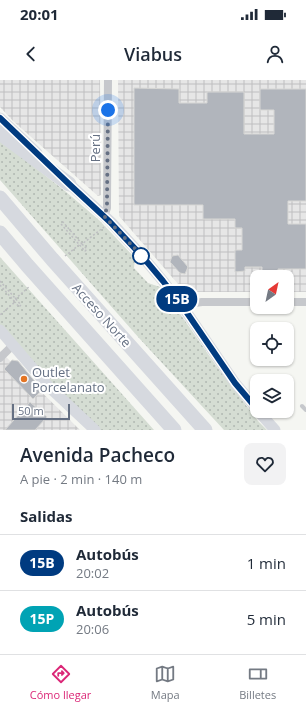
<!DOCTYPE html>
<html lang="es">
<meta charset="utf-8">
<style>
:root{--surface:#fff;--page:#f2f2f3;--text:#1f2937;--muted:#747a83;--line:#e0e1e3;--accent:#db2777}
body{margin:0;font-family:"Open Sans",sans-serif;background:var(--page);color:var(--text);height:100vh;display:flex;flex-direction:column;font-size:15px;white-space:nowrap}
*{box-sizing:border-box;margin:0}
p{font-size:13px;color:var(--muted)}
.icon{flex:none;width:22px;height:22px;fill:none;stroke:currentColor;stroke-width:2;stroke-linecap:round;stroke-linejoin:round}
.map{position:relative;height:350px;overflow:hidden}
.sheet{display:flex;flex-direction:column;background:var(--surface);flex:1}
.sheet>*{flex:none}
.badge{padding:0 8px;border-radius:13px;font-size:14px;line-height:26px}
.needle{width:26px;rotate:33deg}
.tools{position:absolute;left:250px;top:190px;display:grid;gap:8px}
.tools a{display:grid;place-items:center;width:44px;height:44px;border-radius:8px;background:var(--surface);box-shadow:0 1px 3px #0004;font-size:20px}
.scale{position:absolute;left:12px;bottom:10px;width:58px;box-sizing:border-box;padding-left:4px;border:2px solid #657083;border-top:0;font-size:11px;line-height:14px;white-space:nowrap;color:#657083;-webkit-text-stroke:3px #fff;paint-order:stroke}
.you{position:absolute;width:20px;height:20px;margin:-10px;border:3px solid #fff;border-radius:50%;background:#1a73e8;box-shadow:0 0 0 6px #1a73e833}
.map>.badge{position:absolute;translate:-50% -50%;box-shadow:0 0 0 2px #fff}
h2{padding:0 20px;font-size:15px;line-height:36px}
.round{display:grid;place-items:center;flex:none;width:42px;height:42px;border-radius:8px;background:var(--page)}
.head{display:flex;align-items:center;justify-content:space-between;height:68px;padding:0 20px}
h1{font-size:19px;font-weight:600;line-height:30px}
ul{padding:0;list-style:none}
li{display:flex;align-items:center;gap:12px;height:56px;padding:0 20px;border-top:1px solid var(--line)}
li div{flex:1}
li b{display:block;font-size:15px}
li em{font-style:normal}
li .badge{min-width:44px;font-weight:700;text-align:center}
.status{display:flex;justify-content:space-between;align-items:center;height:28px;padding:0 20px;background:var(--surface);direction:ltr}
.status svg{height:11px;fill:currentColor}
header{display:flex;justify-content:space-between;align-items:center;height:52px;padding:0 20px;background:var(--surface);font-size:18px;font-weight:600}
.tab-bar{display:flex;justify-content:space-around;align-items:center;height:56px;border-top:1px solid var(--line);background:var(--surface);font-size:11px;color:var(--muted)}
.tab-bar a{display:grid;justify-items:center;gap:2px}
.tab-bar .current{color:var(--accent)}
.map>svg:first-child{display:block}
.industrial{fill:url(#industrial-grid)}
.grass{fill:url(#grass-dots)}
.building{fill:#b1b5bc;stroke:#d7d7d5}
.lines{fill:none;stroke-linecap:round;stroke-linejoin:round}
.path{stroke:#bdbec1;stroke-width:1.5;stroke-dasharray:2 2;stroke-linecap:butt}
.lane{stroke:#c6c8cc;stroke-width:4}
.street{stroke:#c6c8cc;stroke-width:8}
.secondary{stroke:#d6d9df;stroke-width:11}
.highway{stroke:#d6d9df;stroke-width:15}
.line-casing{stroke:#fff;stroke-width:9}
.line{stroke:#003b80;stroke-width:6}
.walk{stroke:#657083;stroke-width:4;stroke-dasharray:0 7.2}
.stop-dot{fill:#fff;stroke:#003b80;stroke-width:2}
.poi-dot{fill:#e47524;stroke:#fff;stroke-width:1.5}
.labels{text-anchor:middle;dominant-baseline:central;stroke-width:4;stroke-linejoin:round;paint-order:stroke}
.street-label{font-size:13px;fill:#657083;stroke:#fff}
.poi-label{font-size:13px;fill:#657083;stroke:#fff;text-anchor:start}
</style>
<div class="status"><b>20:01</b><svg viewBox="0 0 49 12"><path d="M0 12V9h3v3zM5 12V6h3v6zM10 12V3h3v9zM15 12V0h3v12zM26 1h20v11H26zM47 4h2v5h-2z"/></svg></div>
<header><svg class="icon" aria-label="back" viewBox="0 0 24 24"><path d="M15 5l-7 7 7 7"/></svg>Viabus<svg class="icon" aria-label="person" viewBox="0 0 24 24"><circle cx="12" cy="8" r="4"/><path d="M4 21q1-7 8-7t8 7"/></svg></header>
<div class="map">
<svg width="306" height="350" viewBox="0 0 306 350">
<defs>
<pattern id="industrial-grid" width="8" height="8" patternUnits="userSpaceOnUse"><rect width="8" height="8" fill="#e6e6e6"/><path d="M0 4h8M4 0v8" fill="none" stroke="#bebfc0"/></pattern>
<pattern id="grass-dots" width="8" height="8" patternUnits="userSpaceOnUse"><rect width="8" height="8" fill="#d5ddd3"/><path d="M2 2h.1M6 6h.1" fill="none" stroke="#b0b8b1" stroke-width="1.8" stroke-linecap="round"/></pattern>
</defs>
<rect width="100%" height="100%" fill="#f5f6f2"/>
<!-- industrial -->
<path class="industrial" d="M0,0h100l1,115 -3,1 -85,-75 -13,-14z
M118,0h188v212h-19v-15h-30v15h-72l-66,-76z
M0,271l80,79h-80z"/>
<!-- grass -->
<path class="grass" d="M0,60l65,51 34,29 36,38 -1,10 14,15 12,4 14,18 43,62 41,54 9,9h-43l-85,-92 -139,-158z
M0,177l154,173h-56l-43,-41 -55,-63z"/>
<!-- building -->
<path class="building" d="M134,8l45,1v14h28v-11h37v42h30v-24h-14v-21h46v112h-18v23h18v45h-28v2h-16v-4h-17v4l-10,1v-22h7v-22h-7v-9h-32v-14h-69z
M178,175l10,12 -3,7 -5,-1 -10,-11 2,-6z
M12,280l6,1 24,29 -9,9 -29,-30z
M30,322l17,15 -12,13h-30z"/>
<g class="lines">
<!-- path -->
<path class="path" d="M82,164l5,5 -2,2 -24,-27 2,-2 19,22 22,-17
M65,176l14,-11
M0,201l21,24 -2,2 -4,-5
M0,205l15,17 -15,13
M15,219l15,-13"/>
<!-- lane -->
<path class="lane" d="M302,326l4,4"/>
<!-- street -->
<path class="street" d="M104,136l3,-8v-7l1,-121
M287,222h19
M183,227l12,-4 7,-1h55
M0,278l13,-13"/>
<!-- secondary -->
<path class="secondary" d="M0,38l37,35
M64,99l47,43 31,34 21,25 20,26 52,76 22,26
M0,250l49,57 46,43
M258,331l17,19"/>
<!-- highway -->
<path class="highway" d="M0,53l69,51
M0,118l52,61 153,171
M0,153l27,32 147,165"/>
</g>
<g class="lines">
<!-- line casing -->
<g class="line-casing">
<path id="line" d="M0,38l69,66 41,38 32,34 21,25 20,26 52,76 22,26"/>
</g>
<!-- line -->
<use href="#line" class="line"/>
<!-- walk -->
<path class="walk" d="M108,30l-1,91v7l-3,8 38,40h-1"/>
</g>
<!-- markers -->
<circle class="stop-dot" cx="141" cy="176" r="8"/>
<circle class="poi-dot" cx="24" cy="299" r="4"/>
<g class="labels">
<!-- street labels -->
<g class="street-label">
<text transform="translate(95 68) rotate(-90)">Perú</text>
<text transform="translate(102 235) rotate(48)">Acceso Norte</text>
</g>
<!-- poi labels -->
<g class="poi-label">
<text x="32" y="292">Outlet<tspan x="32" dy="15">Porcelanato</tspan></text>
</g>
</g>
</svg>
<div class="tools">
<a><svg class="needle" viewBox="-14 -14 28 28"><path d="M0-13l5 13h-10z" fill="#e53935"/><path d="M0 13l5-13h-10z" fill="#747a83"/></svg></a>
<a><svg class="icon" aria-label="locate" viewBox="0 0 24 24"><circle cx="12" cy="12" r="6"/><path d="M12 2v4M12 18v4M2 12h4M18 12h4"/></svg></a>
<a><svg class="icon" aria-label="layers" viewBox="0 0 24 24"><path d="M12 4l9 5-9 5-9-5zM3 14l9 5 9-5"/></svg></a>
</div>
<div class="scale">50 m</div>
<div class="you" style="left:108px;top:30px"></div>
<b class="badge" style="left:177px;top:219px;background:#003b80;color:#fff">15B</b>
</div>
<section class="sheet">
<div class="head"><div><h1>Avenida Pacheco</h1><p>A pie · 2 min · 140 m</p></div><a class="round"><svg class="icon" aria-label="heart" viewBox="0 0 24 24"><path d="M12 20l-8-8c-3-5 5-10 8-4 3-6 11-1 8 4z"/></svg></a></div>
<h2>Salidas</h2>
<ul>
<li><span class="badge" style="background:#003b80;color:#fff">15B</span><div><b>Autobús</b><p>20:02</p></div><em>1 min</em></li>
<li><span class="badge" style="background:#00a3b4;color:#fff">15P</span><div><b>Autobús</b><p>20:06</p></div><em>5 min</em></li>
</ul>
</section>
<nav class="tab-bar">
<a class="current"><svg class="icon" aria-label="directions" viewBox="0 0 24 24"><path d="M12 3l9 9-9 9-9-9zM9 14v-3h6M13 9l2 2-2 2"/></svg>Cómo llegar</a>
<a><svg class="icon" aria-label="map" viewBox="0 0 24 24"><path d="M3 6l6-2 6 2 6-2v14l-6 2-6-2-6 2zM9 4v14M15 6v14"/></svg>Mapa</a>
<a><svg class="icon" aria-label="tickets" viewBox="0 0 24 24"><path d="M3 7h18v10H3zM15 7v10"/></svg>Billetes</a>
</nav>
